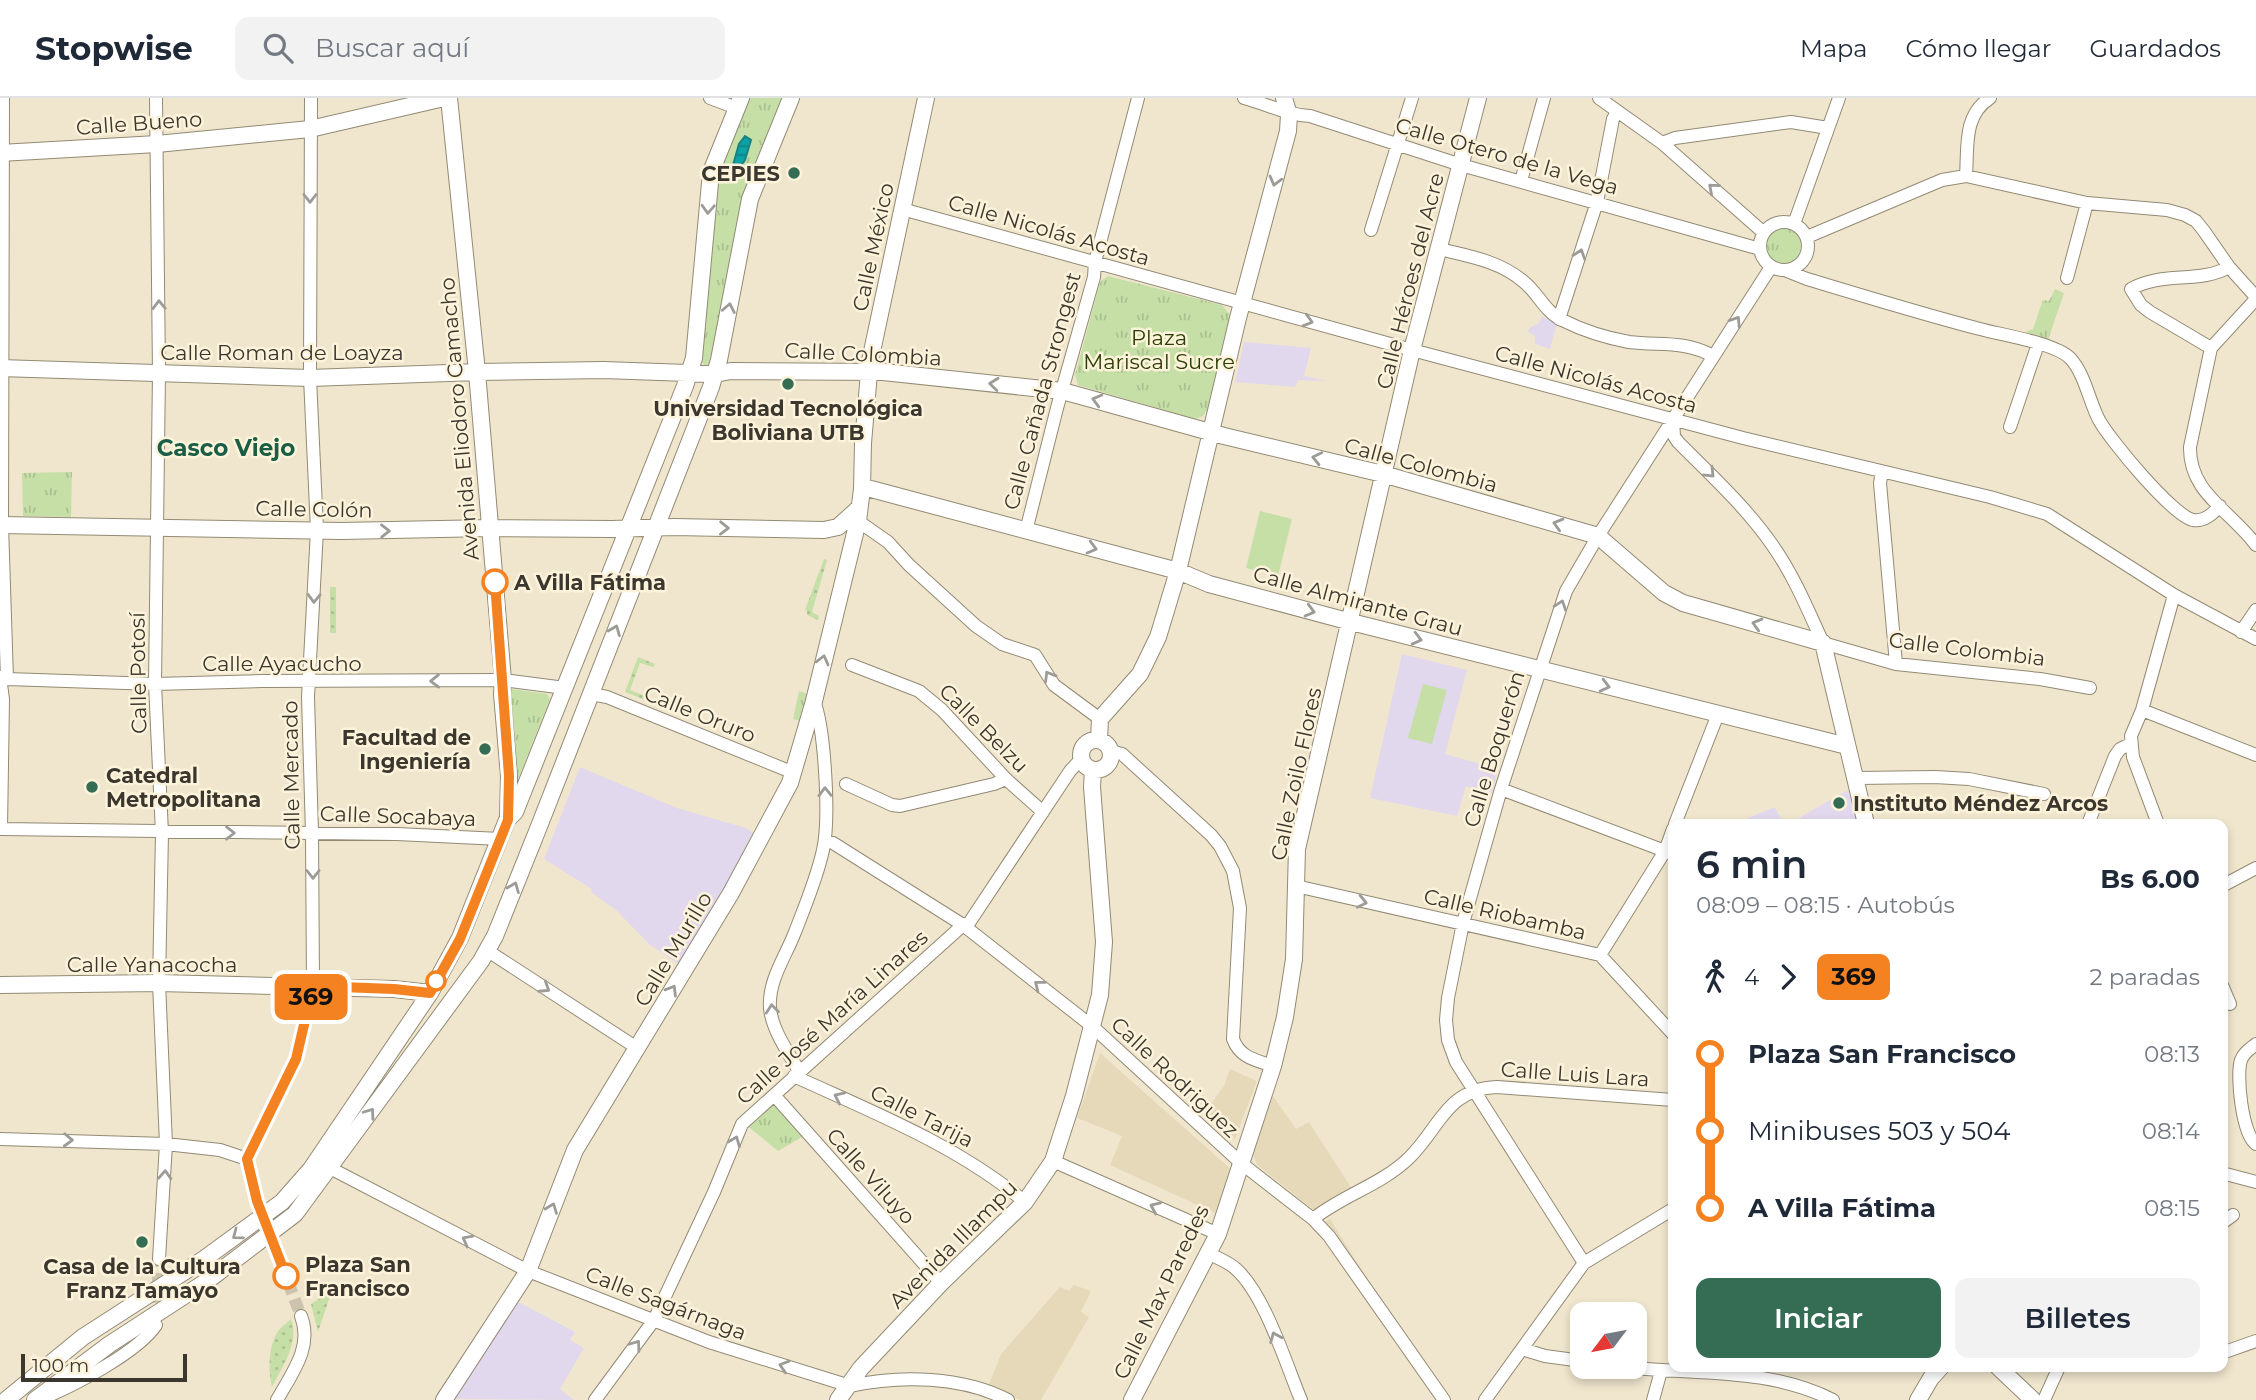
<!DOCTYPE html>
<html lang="es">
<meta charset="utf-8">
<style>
:root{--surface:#fff;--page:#f2f2f3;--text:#1f2937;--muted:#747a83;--line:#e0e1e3;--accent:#346c54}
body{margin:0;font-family:Montserrat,sans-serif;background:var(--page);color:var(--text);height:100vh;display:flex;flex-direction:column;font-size:26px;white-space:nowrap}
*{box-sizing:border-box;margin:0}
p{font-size:23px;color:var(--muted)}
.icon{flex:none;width:38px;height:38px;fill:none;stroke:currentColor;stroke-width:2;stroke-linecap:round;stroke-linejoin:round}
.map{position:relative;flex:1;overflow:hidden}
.details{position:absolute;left:1668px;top:721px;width:560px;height:553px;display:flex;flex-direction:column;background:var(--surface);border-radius:14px;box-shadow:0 4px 10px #0003}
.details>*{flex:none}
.badge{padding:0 14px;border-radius:10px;font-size:24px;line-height:46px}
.needle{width:46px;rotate:238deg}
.controls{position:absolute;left:1570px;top:1204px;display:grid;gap:14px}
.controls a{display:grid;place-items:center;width:77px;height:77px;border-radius:14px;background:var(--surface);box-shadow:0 4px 10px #0003;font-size:35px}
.scale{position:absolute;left:21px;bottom:18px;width:166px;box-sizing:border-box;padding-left:7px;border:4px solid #3b372e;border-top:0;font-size:19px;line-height:24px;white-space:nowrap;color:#3b372e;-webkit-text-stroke:5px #fdf3db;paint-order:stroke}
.map>.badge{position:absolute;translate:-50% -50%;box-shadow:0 0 0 4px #fff}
.legs{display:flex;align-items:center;gap:10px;height:77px;padding:0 28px;font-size:23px}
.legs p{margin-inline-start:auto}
.headline{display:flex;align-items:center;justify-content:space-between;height:119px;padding:0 28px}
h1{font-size:38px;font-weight:600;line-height:52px}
.cta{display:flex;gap:14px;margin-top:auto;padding:14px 28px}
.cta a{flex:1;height:80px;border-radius:14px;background:var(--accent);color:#fff;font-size:28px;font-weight:600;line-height:80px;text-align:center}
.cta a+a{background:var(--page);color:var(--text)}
ul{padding:0 28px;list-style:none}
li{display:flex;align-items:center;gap:24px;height:77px;font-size:26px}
li i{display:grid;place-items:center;width:10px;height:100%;margin:0 9px;background:currentColor}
li i::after{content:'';width:18px;height:18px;margin:-9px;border:5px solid;border-radius:50%;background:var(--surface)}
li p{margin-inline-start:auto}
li:first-child i{background:linear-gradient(#0000 50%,currentColor 0)}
li:last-child i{background:linear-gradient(currentColor 50%,#0000 0)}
header{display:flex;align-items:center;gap:42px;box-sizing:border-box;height:98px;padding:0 35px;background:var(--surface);border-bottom:2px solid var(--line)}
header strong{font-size:33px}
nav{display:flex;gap:38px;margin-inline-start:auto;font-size:24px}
.search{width:490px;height:63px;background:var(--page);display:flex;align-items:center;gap:18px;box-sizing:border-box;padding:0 24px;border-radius:14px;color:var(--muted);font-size:26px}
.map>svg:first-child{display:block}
.built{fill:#e6d9ba}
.education{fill:#e1d8ed}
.grass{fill:url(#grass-dots)}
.park{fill:url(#park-tufts)}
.pitch{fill:#c5dfa7}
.water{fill:url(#water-rules);stroke:#1a8282;stroke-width:2}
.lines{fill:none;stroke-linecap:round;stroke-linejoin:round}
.minor-tunnel{stroke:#ccc3ae;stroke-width:12;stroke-dasharray:12 6;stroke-linecap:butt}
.minor-casing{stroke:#938a74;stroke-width:14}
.major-casing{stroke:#938a74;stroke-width:18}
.minor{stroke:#fff;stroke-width:12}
.major{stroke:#fff;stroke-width:16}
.oneway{stroke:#9d9b96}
.line-1-casing{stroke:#fff;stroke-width:16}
.line-1{stroke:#f58220;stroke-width:10}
.poi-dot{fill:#346c54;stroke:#fdf3db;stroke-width:2.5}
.stop-1-dot{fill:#fff;stroke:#f58220;stroke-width:3.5}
.labels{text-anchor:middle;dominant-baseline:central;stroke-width:5;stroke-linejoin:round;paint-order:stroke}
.street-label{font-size:21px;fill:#3b372e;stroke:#fdf3db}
.poi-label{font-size:21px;font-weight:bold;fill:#3b372e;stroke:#fdf3db;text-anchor:end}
.park-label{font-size:21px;fill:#2b3f06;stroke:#fdf3db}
.stop-label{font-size:21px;font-weight:bold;fill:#3b372e;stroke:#fdf3db;text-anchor:start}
.neighbourhood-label{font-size:23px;font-weight:bold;fill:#1a5e45;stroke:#fdf3db}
</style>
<header>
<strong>Stopwise</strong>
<div class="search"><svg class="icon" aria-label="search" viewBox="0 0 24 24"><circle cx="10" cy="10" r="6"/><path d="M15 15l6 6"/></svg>Buscar aquí</div>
<nav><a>Mapa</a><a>Cómo llegar</a><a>Guardados</a></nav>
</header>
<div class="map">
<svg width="2256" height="1302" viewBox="0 0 2256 1302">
<defs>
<pattern id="grass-dots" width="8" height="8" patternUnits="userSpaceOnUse" patternTransform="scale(1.75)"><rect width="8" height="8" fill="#c5dfa7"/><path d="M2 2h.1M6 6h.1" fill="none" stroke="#aac090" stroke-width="1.8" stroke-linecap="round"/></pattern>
<pattern id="park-tufts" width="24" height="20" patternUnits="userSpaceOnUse" patternTransform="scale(1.75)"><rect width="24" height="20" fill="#c5dfa7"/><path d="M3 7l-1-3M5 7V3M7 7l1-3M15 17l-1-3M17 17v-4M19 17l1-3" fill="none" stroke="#aac090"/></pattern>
<pattern id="water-rules" width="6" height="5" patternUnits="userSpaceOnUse" patternTransform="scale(1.75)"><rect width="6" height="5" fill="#0ca2a6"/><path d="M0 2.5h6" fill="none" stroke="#0d8588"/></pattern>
</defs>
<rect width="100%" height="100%" fill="#f0e6ce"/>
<!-- built -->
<path class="built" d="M1100,955l133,118 -16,43 -107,-49 12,-29 -45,-18z
M1230,971l27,12 -22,58 -30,-27 19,-26z
M1273,998l23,33 13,-7 43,67 -38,21 -57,-45 -4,-11z
M1330,1121l99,159 -105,-156z
M1074,1187l17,6 -10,21 8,5 -48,83h-21l-32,-13 13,-33 59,-67 9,4z"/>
<!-- education -->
<path class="education" d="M1542,219l15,5 -7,27 -15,-5v-8l-7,-4 2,-5 8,-3z
M1244,244l67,6 -7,28 22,5 -28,-1 -3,7 -60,-5z
M1402,556l65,16 -22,84 53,15 -6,24 -26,-7 -9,30 -87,-18z
M580,669l97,41 69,20 11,7 -78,129 -29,-19 -34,-35 -25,-18 1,-3 -48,-30z
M1848,692l10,34h-63l7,-8z
M1775,709l9,17h-44l8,-6z
M513,1201l62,33 -5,8 14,8 -24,41 14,11 -121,-1z"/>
<!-- grass -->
<path class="grass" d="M824,461l3,1 -15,52 7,4 -1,4 -11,-5v-4l-2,-1z
M330,489h6v46h-6z
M638,559l17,7 -2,3 -13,-4 -10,27 30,12 5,-9 3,2 -5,12 -38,-15z
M332,1192l-14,42 -7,-28z
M291,1221c9,23 -9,48 -19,68 -4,-17 -4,-40 6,-56 3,-4 9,-8 13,-12z"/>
<!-- park -->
<path class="park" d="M749,0h35l-37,84 -30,153 -8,29 -4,1 -3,-2 1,-27 16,-167z
M1764 148a21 21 0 1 1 42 0a21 21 0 1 1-42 0Z
M1108,178l114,29 9,11 -23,93 -5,7 -8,3 -117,-34 -3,-10 24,-89 2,-5z
M2055,191l9,4 -16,47 -23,-8 8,-3 10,-29 6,1z
M72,374l-1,45 -48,-1 -1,-43z
M512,591l35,5 3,5 -32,80 -2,-1 -7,-88z
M799,593l9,3 -7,27 -8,-2z
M779,1002l28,34 -29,17 -33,-27 19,-19z"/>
<!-- pitch -->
<path class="pitch" d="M1260,413l32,8 -14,57 -32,-8z
M1423,586l24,6 -15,54 -24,-6z"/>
<!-- water -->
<path class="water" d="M745,38l6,4 -6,20 -6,8 -6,-3 6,-21z"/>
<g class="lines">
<!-- minor-tunnel -->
<path class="minor-tunnel" d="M248,1065l9,38 44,115
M156,1223l3,-62"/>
<!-- minor casing -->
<g class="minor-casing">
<path id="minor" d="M3,0l-1,427 5,154
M156,0l3,275 -4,311 7,149 -3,150 7,161 -7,115
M710,0l27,10
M1244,0c23,6 43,17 66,18l151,49 299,84
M1599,0l63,45 102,90
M1662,45l13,-5 116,-16 37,6
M1966,78c2,-29 -3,-61 24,-78
M1521,83l23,-83
M902,111l510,141 331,88 247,59 57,17 127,81 82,44
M1760 148a24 24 0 1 1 48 0a24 24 0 1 1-48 0Z
M1794,126l45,-126
M1371,132l41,-132
M1807,139l135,-57 24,-4 121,27 80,7 18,5 11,6 8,10 25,36 27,30
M1439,151c29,7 61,12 85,33 14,11 21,30 38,38 20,10 45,18 67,22 31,4 55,-2 84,14
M1787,173l20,8c57,17 115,35 173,50 22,6 75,14 90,29 15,16 19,43 29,62 11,20 74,96 94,100 12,2 20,-7 27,-14
M2067,180l20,-75
M2256,201l-45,49 -21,99c-1,46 40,63 66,98
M1559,221l38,-117 16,-83 4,-7
M2211,250l-61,-36 -9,-7 -10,-16c30,-18 69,-5 98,-22
M1673,322l1,16 4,6c33,33 68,65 95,104 21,30 35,64 50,97l73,21 144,15 50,9
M2010,329l28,-83
M1882,374l-2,11 16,181
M858,423l30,21 21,23 67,61 26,18 33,11 19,30 46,34
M1026,433l31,-123 37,-131 1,-15 43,-164
M2241,534l15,-22
M852,567l67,26 23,19 64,69 37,33
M0,579l7,2 148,5 107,-3 241,-1 62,8
M0,579l3,22 -2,130
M591,596l16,3 187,76
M2142,612l114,45
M1111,653l11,3 89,81 9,11 13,25 7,37 -7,131c7,19 23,21 40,27
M1856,680l79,-1 34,2 75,15
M846,686l46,21 8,1 94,-22 12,-5
M1501,691l172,65
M1675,726l43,-110
M2088,726l27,-68 5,-7 10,-5
M2158,726l-25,-67 -2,-21 11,-26 32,-115
M0,731l397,5 103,5
M825,743l8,2 130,82 130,102 148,136 72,56 16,17 115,164
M1296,788l304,69 73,79
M2222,788l34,-18
M488,853l149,97
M1600,857l65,-104 8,-22
M2222,887l8,19
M2256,946c-6,5 -12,8 -15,16 -5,15 1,74 15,84
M799,973c-11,-19 -27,-41 -29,-63 -2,-28 16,-52 25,-76 10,-26 22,-54 28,-82 7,-30 2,-121 -9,-149
M794,978c80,37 163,69 231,126
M774,997l167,188
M0,1041l166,5 54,6 27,9
M247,1061l49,-100 17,-73 -1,-153 -4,-136 9,-167 -7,-152 1,-280
M1053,1063l165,73
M330,1070l198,103 181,71 141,44c50,-11 112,-10 158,14
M2222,1075l34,9
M1313,1121c30,-24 68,-34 96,-61 31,-30 37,-69 88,-71l176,13
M2222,1125l11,-8
M1208,1155c9,5 21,9 28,16 29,26 50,95 65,131
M1584,1165l-128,-201 -8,-22 -2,-20 2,-22 15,-75 38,-134 65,-198 32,-55 173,-269
M1522,1251l23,7 37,5
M2222,1255l34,-12
M1625,1269c72,8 142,0 208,33
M46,1299c30,-13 92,-45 110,-72
M277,1302c15,-27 36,-53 24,-84
M595,1302l59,-80 60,-128 28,-68 221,-199 6,-2 101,-152 11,-12
M1485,1302l99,-137 89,-54
M1653,1302l8,-29
M2044,1302l15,-33"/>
</g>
<!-- major casing -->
<g class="major-casing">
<path id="major" d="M449,0l28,274 26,308 -1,14 7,82 -1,42
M0,55l157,-9 153,-15 134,-31
M0,270l310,10 167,-6 127,-2 111,4 16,-3 152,1 179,19 15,4 147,41 159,38 215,62 66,57 19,10 140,40 43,181
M862,391h9l307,82 31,13 142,38 496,124
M0,427l341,6 149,-3 122,1 62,-2 150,3 14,-3 21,-19
M1081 657a15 15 0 1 1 30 0a15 15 0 1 1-30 0Z
M1099,642l1,-21 40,-45 18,-37 20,-66 60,-253 50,-187 1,-16 -5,-17
M0,887l159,-2 235,6 36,4
M1998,1269l35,33
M6,1302l77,-63 121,-78 78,-57 29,-33 119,-176 30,-55 47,-118 8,-8 170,-426 9,-28 17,-186 30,-74
M35,1302l75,-56 97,-63 88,-67 186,-253 14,-25 43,-107 173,-442 8,-27 31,-161 41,-101
M444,1302l84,-129 47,-121 156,-257 59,-110 24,-82 44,-180 4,-32 1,-46 7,-82 56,-263
M838,1302l23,-32 80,-85 84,-81 28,-41 21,-65 26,-101 4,-53 -12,-155 1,-17
M1132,1302l86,-166 55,-168 12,-49 9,-58 3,-110 115,-499 66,-252
M1918,1302l13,-22 10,-11"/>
</g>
<!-- minor -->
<use href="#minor" class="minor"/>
<!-- major -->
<use href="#major" class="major"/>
</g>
<!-- one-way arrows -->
<defs><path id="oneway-chevron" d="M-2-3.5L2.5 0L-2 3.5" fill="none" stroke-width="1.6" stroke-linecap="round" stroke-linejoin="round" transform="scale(1.75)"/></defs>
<g class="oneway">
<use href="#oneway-chevron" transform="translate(1275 83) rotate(105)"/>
<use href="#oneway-chevron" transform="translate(1713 90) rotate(-139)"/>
<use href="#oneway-chevron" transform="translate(310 100) rotate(90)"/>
<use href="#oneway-chevron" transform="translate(708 111) rotate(93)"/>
<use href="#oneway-chevron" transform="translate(1580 156) rotate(-72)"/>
<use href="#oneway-chevron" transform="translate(159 207) rotate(-91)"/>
<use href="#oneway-chevron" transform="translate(729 210) rotate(-79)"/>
<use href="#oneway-chevron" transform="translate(1308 223) rotate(16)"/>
<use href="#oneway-chevron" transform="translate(1736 223) rotate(-57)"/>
<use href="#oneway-chevron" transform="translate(994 286) rotate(-174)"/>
<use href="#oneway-chevron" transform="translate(1097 302) rotate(-165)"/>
<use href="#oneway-chevron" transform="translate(1317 360) rotate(-167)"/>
<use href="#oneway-chevron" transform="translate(1710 375) rotate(45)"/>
<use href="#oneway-chevron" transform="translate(1558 426) rotate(-164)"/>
<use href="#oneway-chevron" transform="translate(724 430) rotate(1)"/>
<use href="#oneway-chevron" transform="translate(385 433) rotate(-1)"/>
<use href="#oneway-chevron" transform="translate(1092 450) rotate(15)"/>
<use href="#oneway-chevron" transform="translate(314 500) rotate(92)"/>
<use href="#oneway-chevron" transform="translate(1561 507) rotate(-71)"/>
<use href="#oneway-chevron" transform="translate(1310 513) rotate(15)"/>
<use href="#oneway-chevron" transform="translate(1757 526) rotate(-164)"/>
<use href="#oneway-chevron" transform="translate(615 532) rotate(-68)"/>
<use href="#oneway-chevron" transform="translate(1417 541) rotate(14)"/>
<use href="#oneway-chevron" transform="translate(823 562) rotate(-76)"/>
<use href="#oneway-chevron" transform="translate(1049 578) rotate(-121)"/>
<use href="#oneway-chevron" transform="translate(435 583) rotate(179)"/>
<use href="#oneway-chevron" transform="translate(1605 588) rotate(14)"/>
<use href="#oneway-chevron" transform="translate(825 694) rotate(-91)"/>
<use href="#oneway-chevron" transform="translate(230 735)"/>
<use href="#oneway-chevron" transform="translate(313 776) rotate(90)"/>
<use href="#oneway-chevron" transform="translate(514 789) rotate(-68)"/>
<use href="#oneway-chevron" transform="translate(1362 804) rotate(13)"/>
<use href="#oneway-chevron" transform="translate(1039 887) rotate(-142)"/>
<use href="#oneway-chevron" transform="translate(545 890) rotate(33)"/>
<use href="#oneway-chevron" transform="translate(672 892) rotate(-59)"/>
<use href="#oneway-chevron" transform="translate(772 911) rotate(-96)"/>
<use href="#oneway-chevron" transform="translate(839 999) rotate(-155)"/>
<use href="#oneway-chevron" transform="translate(370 1015) rotate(-54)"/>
<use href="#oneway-chevron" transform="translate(68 1042) rotate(2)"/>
<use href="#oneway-chevron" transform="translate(735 1043) rotate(-68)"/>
<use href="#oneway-chevron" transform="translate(165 1077) rotate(-87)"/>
<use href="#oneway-chevron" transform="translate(1155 1109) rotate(-156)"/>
<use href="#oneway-chevron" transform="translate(552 1110) rotate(-69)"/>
<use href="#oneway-chevron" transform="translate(237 1137) rotate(143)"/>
<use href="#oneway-chevron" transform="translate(467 1142) rotate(-152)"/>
<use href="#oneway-chevron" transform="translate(1275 1239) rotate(-113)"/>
<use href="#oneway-chevron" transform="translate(636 1247) rotate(-54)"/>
<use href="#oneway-chevron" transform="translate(784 1268) rotate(-163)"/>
</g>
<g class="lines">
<!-- line-1 casing -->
<g class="line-1-casing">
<path id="line-1" d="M286,1178l-29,-75 -10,-42 49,-100 17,-73 81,3 36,4 30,-54 48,-119 1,-44 -14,-194"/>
</g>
<!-- line-1 -->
<use href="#line-1" class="line-1"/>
</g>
<!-- markers -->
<g class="poi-dot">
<circle cx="794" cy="75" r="7"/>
<circle cx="788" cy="286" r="7"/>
<circle cx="485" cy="651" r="7"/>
<circle cx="92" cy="689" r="7"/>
<circle cx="1839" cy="705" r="7"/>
<circle cx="142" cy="1144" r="7"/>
</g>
<g class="stop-1-dot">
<circle cx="495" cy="484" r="12"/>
<circle cx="436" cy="883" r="9"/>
<circle cx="286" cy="1178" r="12"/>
</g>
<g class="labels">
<!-- street labels -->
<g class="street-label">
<text transform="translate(139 25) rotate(-4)">Calle Bueno</text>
<text transform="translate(1507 58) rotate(16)">Calle Otero de la Vega</text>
<text transform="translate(1049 132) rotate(16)">Calle Nicolás Acosta</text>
<text transform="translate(873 149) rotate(-78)">Calle México</text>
<text transform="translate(1410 183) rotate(-76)">Calle Héroes del Acre</text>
<text x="282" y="254">Calle Roman de Loayza</text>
<text transform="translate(863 256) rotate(3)">Calle Colombia</text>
<text transform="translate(1596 281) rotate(15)">Calle Nicolás Acosta</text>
<text transform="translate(1042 293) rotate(-75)">Calle Cañada Strongest</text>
<text transform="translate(459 321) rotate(-95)">Avenida Eliodoro Camacho</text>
<text transform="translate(1421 367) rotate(15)">Calle Colombia</text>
<text transform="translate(314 411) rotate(1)">Calle Colón</text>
<text transform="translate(1358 503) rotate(15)">Calle Almirante Grau</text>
<text transform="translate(1967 551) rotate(7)">Calle Colombia</text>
<text x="282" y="565">Calle Ayacucho</text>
<text transform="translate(138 575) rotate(-91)">Calle Potosí</text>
<text transform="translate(700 616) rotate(22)">Calle Oruro</text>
<text transform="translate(984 630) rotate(45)">Calle Belzu</text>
<text transform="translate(1494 651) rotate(-73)">Calle Boquerón</text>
<text transform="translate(1296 676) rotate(-78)">Calle Zoilo Flores</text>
<text transform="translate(291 677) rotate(-91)">Calle Mercado</text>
<text transform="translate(398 718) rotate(2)">Calle Socabaya</text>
<text transform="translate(1505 816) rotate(13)">Calle Riobamba</text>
<text transform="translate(673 851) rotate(-59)">Calle Murillo</text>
<text x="152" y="866">Calle Yanacocha</text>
<text transform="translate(832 919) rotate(-42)">Calle José María Linares</text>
<text transform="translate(1575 976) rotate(4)">Calle Luis Lara</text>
<text transform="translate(1175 979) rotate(43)">Calle Rodriguez</text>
<text transform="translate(922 1018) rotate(27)">Calle Tarija</text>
<text transform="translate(871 1078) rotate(48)">Calle Viluyo</text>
<text transform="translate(953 1146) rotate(-45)">Avenida Illampu</text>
<text transform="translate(1161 1194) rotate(-64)">Calle Max Paredes</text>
<text transform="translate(666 1205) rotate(21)">Calle Sagárnaga</text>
</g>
<!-- poi labels -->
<g class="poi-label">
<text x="780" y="75">CEPIES</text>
<text x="788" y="310" text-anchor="middle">Universidad Tecnológica<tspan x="788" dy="24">Boliviana UTB</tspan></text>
<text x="471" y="639">Facultad de<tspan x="471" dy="24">Ingeniería</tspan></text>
<text x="106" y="677" text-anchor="start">Catedral<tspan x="106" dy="24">Metropolitana</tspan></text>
<text x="1853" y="705" text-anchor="start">Instituto Méndez Arcos</text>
<text x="142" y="1168" text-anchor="middle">Casa de la Cultura<tspan x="142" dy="24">Franz Tamayo</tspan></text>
</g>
<!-- park labels -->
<g class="park-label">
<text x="1159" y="239">Plaza<tspan x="1159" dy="24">Mariscal Sucre</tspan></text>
</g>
<!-- stop labels -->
<g class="stop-label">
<text x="514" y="484">A Villa Fátima</text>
<text x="305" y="1166">Plaza San<tspan x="305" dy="24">Francisco</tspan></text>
</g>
<!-- neighbourhood labels -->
<g class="neighbourhood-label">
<text x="226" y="350">Casco Viejo</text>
</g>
</g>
</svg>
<div class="controls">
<a><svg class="needle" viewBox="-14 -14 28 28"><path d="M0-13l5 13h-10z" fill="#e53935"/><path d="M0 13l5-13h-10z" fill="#747a83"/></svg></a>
</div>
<div class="scale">100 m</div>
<b class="badge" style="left:311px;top:899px;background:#f58220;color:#111">369</b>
<section class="details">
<div class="headline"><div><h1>6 min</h1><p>08:09 – 08:15 · Autobús</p></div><b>Bs 6.00</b></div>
<div class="legs"><svg class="icon" aria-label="walk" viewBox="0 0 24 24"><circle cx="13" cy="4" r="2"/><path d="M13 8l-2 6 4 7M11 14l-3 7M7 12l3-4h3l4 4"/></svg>4<svg class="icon" aria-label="forward" viewBox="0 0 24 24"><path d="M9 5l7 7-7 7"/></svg><b class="badge" style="background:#f58220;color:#111">369</b><p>2 paradas</p></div>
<ul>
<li><i style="color:#f58220"></i><b>Plaza San Francisco</b><p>08:13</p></li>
<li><i style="color:#f58220"></i><span>Minibuses 503 y 504</span><p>08:14</p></li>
<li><i style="color:#f58220"></i><b>A Villa Fátima</b><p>08:15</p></li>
</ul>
<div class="cta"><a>Iniciar</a><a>Billetes</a></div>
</section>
</div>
